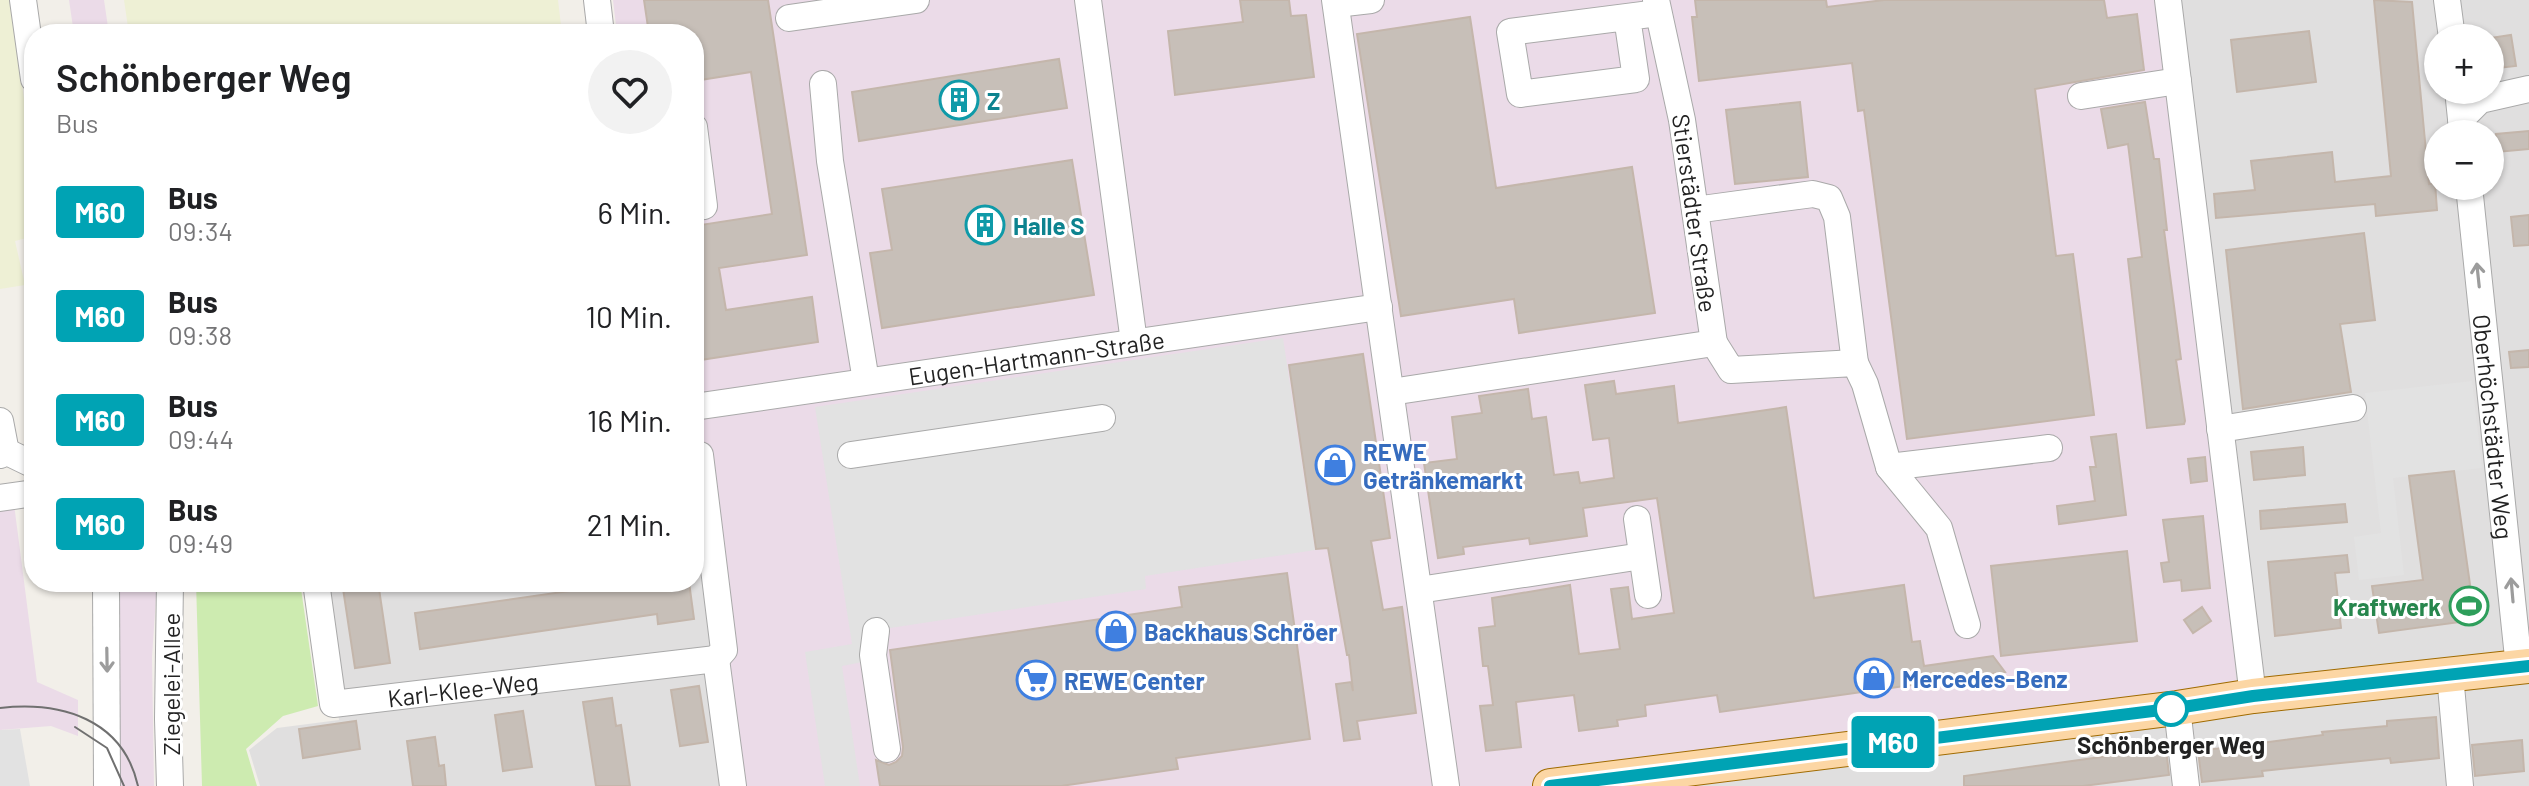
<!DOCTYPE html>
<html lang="de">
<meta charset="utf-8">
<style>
:root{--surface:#fff;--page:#f2f2f2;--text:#202124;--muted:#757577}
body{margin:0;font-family:Barlow,sans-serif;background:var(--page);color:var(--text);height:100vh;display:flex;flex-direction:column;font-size:30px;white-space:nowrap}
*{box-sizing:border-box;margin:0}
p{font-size:26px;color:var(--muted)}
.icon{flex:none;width:44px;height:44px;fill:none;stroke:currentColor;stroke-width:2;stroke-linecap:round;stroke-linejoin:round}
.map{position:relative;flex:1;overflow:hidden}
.drawer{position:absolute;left:24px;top:24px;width:680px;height:568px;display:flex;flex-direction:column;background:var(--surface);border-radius:32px;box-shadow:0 2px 6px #0004}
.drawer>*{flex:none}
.badge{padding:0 16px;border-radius:6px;font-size:28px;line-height:52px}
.controls{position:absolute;left:2424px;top:24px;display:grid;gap:16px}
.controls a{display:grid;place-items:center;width:80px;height:80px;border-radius:50%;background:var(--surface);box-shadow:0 2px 6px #0004;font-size:40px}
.map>.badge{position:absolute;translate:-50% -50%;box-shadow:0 0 0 4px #fff}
.round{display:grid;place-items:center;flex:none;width:84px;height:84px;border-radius:42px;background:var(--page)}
.overview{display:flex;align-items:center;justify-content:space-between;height:136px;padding:0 32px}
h1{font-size:38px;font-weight:600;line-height:60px}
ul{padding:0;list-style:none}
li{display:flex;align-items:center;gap:24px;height:104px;padding:0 32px}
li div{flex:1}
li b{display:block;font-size:30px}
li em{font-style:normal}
li .badge{min-width:88px;font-weight:700;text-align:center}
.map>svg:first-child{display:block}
.residential{fill:#e0dfdf;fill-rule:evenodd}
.industrial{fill:#ebdbe8}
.farmland{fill:#eef0d5}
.grass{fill:#cdebb0}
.parking{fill:#e2e2e2}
.building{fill:#c7bfb8;stroke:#c4b6ab;stroke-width:2}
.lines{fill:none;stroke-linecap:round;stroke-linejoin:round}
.minor-casing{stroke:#a9a9a9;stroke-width:28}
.major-casing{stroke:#a06b00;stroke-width:36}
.minor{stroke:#fff;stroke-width:26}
.major{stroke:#fcd6a4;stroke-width:34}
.tram{stroke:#707070;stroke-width:2}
.oneway{stroke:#9c9c9c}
.line-casing{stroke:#fff;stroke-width:18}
.line{stroke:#00a3b4;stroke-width:12}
.stop-dot{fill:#fff;stroke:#00a3b4;stroke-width:4}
.labels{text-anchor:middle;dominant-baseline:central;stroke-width:6;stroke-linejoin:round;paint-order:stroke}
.culture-label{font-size:24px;font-weight:bold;fill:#0d838f;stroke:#fff;text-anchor:start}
.street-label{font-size:24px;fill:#222;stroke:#fff}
.shop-label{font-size:24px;font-weight:bold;fill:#366cbe;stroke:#fff;text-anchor:start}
.leisure-label{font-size:24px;font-weight:bold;fill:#27864d;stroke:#fff;text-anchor:end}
.stop-label{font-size:24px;font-weight:bold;fill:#222;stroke:#fff}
</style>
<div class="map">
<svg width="2529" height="786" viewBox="0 0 2529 786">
<rect width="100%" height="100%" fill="#f2efe9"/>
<!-- residential -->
<path class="residential" d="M2180,0h349v786h-916zM2438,38h52v52h-52zM2438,134h52v52h-52z
M694,460l41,326h-475l-11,-36 28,-22 62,-8 -17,-138h372z"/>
<!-- industrial -->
<path class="industrial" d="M69,0h35l5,34h-35z
M613,0h1567l58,701 -663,85h-840l-41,-326v-426h-77z
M14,504l23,178 41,18v36l-27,-10 -51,4v-224z
M116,582h41l-5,75 2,129h-35z"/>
<!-- farmland -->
<path class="farmland" d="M0,0h10l24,170v66l-19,5 10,44 -25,4z
M124,0h434l4,34h-433z"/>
<!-- grass -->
<path class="grass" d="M196,582h104l18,124 -35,10 -37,33 11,37h-55z"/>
<!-- parking -->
<path class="parking" d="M1283,338l32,212 -170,26 1,13 -282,43 4,29 -26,5 18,120h-35l-20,-134 47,-8 -37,-237z
M2472,381l10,87 -89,10 11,97 -45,5 -5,-43 27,-4 -16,-140z
M20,729l10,57h-30v-56z"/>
<!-- building -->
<path class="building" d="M644,0h124l39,255 -88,13 7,42 86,-13 6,45 -124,19v-135l78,-12 -21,-142 -57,9v-47h-45z
M1240,0h49l2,16 15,-1 8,62 -139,18 -7,-64 75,-9z
M1695,0h131l1,7 57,-7h220l3,18 30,-4 7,56 -109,19 21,167 17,-2 21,161 -187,24 -43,-329 -6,1 -6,-48 -153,18 -7,-64h5z
M2374,0l38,2 17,182 6,-1 2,27 -61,6 -1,-12 -159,14 -2,-24 41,-4 -4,-29 81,-9 3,30 56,-6z
M1470,17l26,171 136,-21 23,146 -136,20 -5,-34 -113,17 -44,-282z
M2309,31l7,51 -79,10 -6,-52z
M2511,35l5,31 -26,3v-31z
M1059,59l8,49 -208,33 -7,-49z
M1800,102l8,75 -73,7 -9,-74z
M2145,102l9,57h5l8,71h-3l17,129 -5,1 9,61 -1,3 -37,4 -19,-169 14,-2 -14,-113 -20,4 -7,-39z
M2529,131v18l-32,3 -1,-18z
M1072,160l22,135 -212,33 -12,-75 22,-3 -10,-61z
M2529,215v30l-15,1 -3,-29z
M2364,233l11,87 -35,4 11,68 -108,17 -17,-159z
M2529,350v17l-18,1 -2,-16z
M1363,354l27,184 -19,3 12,69 19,-3 14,106 -59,8 3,18 -16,2 -8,-57 15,-2 2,9 -4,-36h-2l-19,-107 -12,1 -27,-184z
M1614,381l2,13 58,-8 4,37 108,-16 28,191 90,-13 8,57 8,-1 4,25 69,-10 12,16 -285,40 -3,-17 -72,10 1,11 -29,4 1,6 -39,5 -5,-36 -58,7 5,45 -35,4 -6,-45 13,-1 -5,-39h-5l-4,-38 16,-2 -3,-28 78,-13 9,69 41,-5 -9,-60 17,-2 4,32 42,-6 -17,-115 -74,10 4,28 -57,8 -1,-6 -66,9 1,7 -26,4 -14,-95 33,-4 -5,-42 30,-4 -3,-17 49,-7 4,30 14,-2 8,58 24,-3 2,11 34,-5 -5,-40 -16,2 -8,-55z
M2116,434l10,81 -67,9 -2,-18 38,-5 -5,-34h6l-5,-30z
M2303,447l2,28 -51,5 -3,-28z
M2205,457l2,24 -16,2 -3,-24z
M2454,471l21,149 -96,13 -7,-47 51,-6 -14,-104z
M2345,504l2,18 -86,7 -1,-18z
M2203,516l7,72 -28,3 -1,-11 -17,2 -3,-19 8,-1 -6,-42z
M2127,551l10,90 -136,15 -10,-90z
M2347,555l2,17 -14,1 6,55 -66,8 -7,-74z
M1287,573l23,166 -134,19 2,11 -117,17h-181l-4,-26 13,5 7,-3 6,-6 1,-9 -13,-97 292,-43 -3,-20z
M342,582h36l12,81 -35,5z
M632,582h57l5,37 -36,5 -1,-10 -237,35 -5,-36z
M2202,607l9,14 -18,12 -9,-13z
M699,686l9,56 -28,4 -9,-56z
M612,698l4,28 5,-1 9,61h-34l-13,-84z
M523,711l9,56 -29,4 -8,-56z
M2436,717l3,41 -48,5 -1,-5 -128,13 1,5 -61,6 -4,-31 125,-16 -1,-3 65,-6v-5z
M356,721l4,28 -57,9 -4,-29z
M435,737l4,29 5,-1 2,21h-33l-6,-45z
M2522,740l2,31 -49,5 -3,-31z
M2166,748l3,27 -86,11h-119v-10z"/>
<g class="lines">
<!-- minor casing -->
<g class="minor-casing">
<g id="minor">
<path d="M23,0l11,79"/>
<path d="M597,0l4,34"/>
<path d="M1088,0l46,342"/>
<path d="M1335,0l111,786"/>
<path d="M2168,0l85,696"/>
<path d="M2447,0l5,38"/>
<path d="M1336,4l35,-4"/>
<path d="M1627,17l9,62 -116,15 -10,-62 148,-19"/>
<path d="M789,18l127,-18"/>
<path d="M823,84l7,77 36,220"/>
<path d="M2458,90l3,29"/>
<path d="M2081,96l97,-15"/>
<path d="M694,127l10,79 -10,1"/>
<path d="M2463,134l-2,-15 19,-19 49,-11"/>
<path id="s1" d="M2469,186l50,481"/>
<path d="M1695,210l118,-16 16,4 8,19 18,146"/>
<path d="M1714,343l17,27 124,-7 10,21 24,83 50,61 28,97"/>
<path d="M1391,392l323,-49 -32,-223 -26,-120"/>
<path id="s2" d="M694,407l685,-100"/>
<path d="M0,421l5,26 -5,8"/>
<path d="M2220,429l133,-21"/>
<path d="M3,450l31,15"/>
<path d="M851,455l251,-37"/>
<path d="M694,456l6,-1 24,195 -8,9"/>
<path d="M1889,467l160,-19"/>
<path d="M0,498l34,-5"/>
<path d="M1637,519l11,76"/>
<path d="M106,582l1,204"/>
<path d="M170,582l-2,137 2,67"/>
<path id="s3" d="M316,582l17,122 383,-45 17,127"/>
<path d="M1419,590l223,-34"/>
<path d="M876,631l-3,24 14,94"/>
<path d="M2450,675l10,111"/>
<path d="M2177,708l9,78"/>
</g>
</g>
<!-- major casing -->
<g class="major-casing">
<path id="major" d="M1550,786l627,-78 76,-12 276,-30"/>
</g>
<!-- minor -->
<use href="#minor" class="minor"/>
<!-- major -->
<use href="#major" class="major"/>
<!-- tram -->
<path class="tram" d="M0,708c61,-7 123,11 138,78
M75,727l32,21 17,38"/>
</g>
<!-- one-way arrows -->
<defs><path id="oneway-shaft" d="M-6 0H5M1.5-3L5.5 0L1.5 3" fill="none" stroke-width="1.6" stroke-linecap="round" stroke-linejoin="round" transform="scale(2)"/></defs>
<g class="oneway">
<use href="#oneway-shaft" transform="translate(2478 275) rotate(-96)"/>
<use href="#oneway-shaft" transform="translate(2512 590) rotate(-95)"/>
<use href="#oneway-shaft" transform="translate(107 660) rotate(89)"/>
</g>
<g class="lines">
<!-- line casing -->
<g class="line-casing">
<path id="line" d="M1550,786l627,-78 76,-12 276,-30"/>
</g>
<!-- line -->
<use href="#line" class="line"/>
</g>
<!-- icons -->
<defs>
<g id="building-ring" transform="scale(2)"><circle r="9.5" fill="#fff" stroke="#0f9aa8" stroke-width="1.5"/><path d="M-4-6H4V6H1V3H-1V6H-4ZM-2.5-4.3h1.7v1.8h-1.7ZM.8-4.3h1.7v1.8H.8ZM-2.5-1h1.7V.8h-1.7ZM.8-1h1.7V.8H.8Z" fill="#0f9aa8"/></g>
<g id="shop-ring" transform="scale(2)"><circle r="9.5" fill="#fff" stroke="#3f7fe0" stroke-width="1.5"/><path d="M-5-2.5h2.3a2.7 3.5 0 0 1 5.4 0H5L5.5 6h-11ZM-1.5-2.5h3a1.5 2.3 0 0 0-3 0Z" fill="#3f7fe0"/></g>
<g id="stadium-ring" transform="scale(2)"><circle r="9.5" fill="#fff" stroke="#2e9e5b" stroke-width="1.5"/><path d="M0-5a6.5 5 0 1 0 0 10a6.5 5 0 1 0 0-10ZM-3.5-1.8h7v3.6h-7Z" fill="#2e9e5b"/></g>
<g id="supermarket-ring" transform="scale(2)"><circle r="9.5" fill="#fff" stroke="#3f7fe0" stroke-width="1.5"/><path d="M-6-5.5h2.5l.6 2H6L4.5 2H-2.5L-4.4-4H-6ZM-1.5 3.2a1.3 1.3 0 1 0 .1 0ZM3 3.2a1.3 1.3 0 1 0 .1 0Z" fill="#3f7fe0"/></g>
</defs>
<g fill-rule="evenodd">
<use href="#building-ring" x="959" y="100"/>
<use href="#building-ring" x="985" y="225"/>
<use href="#shop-ring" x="1335" y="465"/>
<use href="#stadium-ring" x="2469" y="606"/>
<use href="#shop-ring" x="1116" y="631"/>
<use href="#shop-ring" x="1874" y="678"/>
<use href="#supermarket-ring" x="1036" y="680"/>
</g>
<!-- markers -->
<circle class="stop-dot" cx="2171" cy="709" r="16"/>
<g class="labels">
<!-- culture labels -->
<g class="culture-label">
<text x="987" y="100">Z</text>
<text x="1013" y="225">Halle S</text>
</g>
<!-- street labels -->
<g class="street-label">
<text transform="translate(1695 213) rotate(82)">Stierstädter Straße</text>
<text stroke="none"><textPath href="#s2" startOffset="346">Eugen-Hartmann-Straße</textPath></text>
<text stroke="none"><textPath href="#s1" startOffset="242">Oberhöchstädter Weg</textPath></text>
<text transform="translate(170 684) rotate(-90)">Ziegelei-Allee</text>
<text stroke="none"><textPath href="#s3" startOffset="254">Karl-Klee-Weg</textPath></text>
</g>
<!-- shop labels -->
<g class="shop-label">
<text x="1363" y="451">REWE<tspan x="1363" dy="28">Getränkemarkt</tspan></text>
<text x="1144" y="631">Backhaus Schröer</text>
<text x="1902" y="678">Mercedes-Benz</text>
<text x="1064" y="680">REWE Center</text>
</g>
<!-- leisure labels -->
<g class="leisure-label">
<text x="2441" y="606">Kraftwerk</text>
</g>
<!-- stop labels -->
<g class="stop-label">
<text x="2171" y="744">Schönberger Weg</text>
</g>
</g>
</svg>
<div class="controls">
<a>+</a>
<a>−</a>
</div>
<b class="badge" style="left:1893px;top:742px;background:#00a3b4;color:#fff">M60</b>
<section class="drawer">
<div class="overview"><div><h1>Schönberger Weg</h1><p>Bus</p></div><a class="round"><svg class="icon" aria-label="heart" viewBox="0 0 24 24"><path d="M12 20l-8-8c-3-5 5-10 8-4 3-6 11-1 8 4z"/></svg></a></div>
<ul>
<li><span class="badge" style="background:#00a3b4;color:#fff">M60</span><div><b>Bus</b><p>09:34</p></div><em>6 Min.</em></li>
<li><span class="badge" style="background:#00a3b4;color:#fff">M60</span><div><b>Bus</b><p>09:38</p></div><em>10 Min.</em></li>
<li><span class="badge" style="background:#00a3b4;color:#fff">M60</span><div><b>Bus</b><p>09:44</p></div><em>16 Min.</em></li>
<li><span class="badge" style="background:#00a3b4;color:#fff">M60</span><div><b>Bus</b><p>09:49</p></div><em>21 Min.</em></li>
</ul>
</section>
</div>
